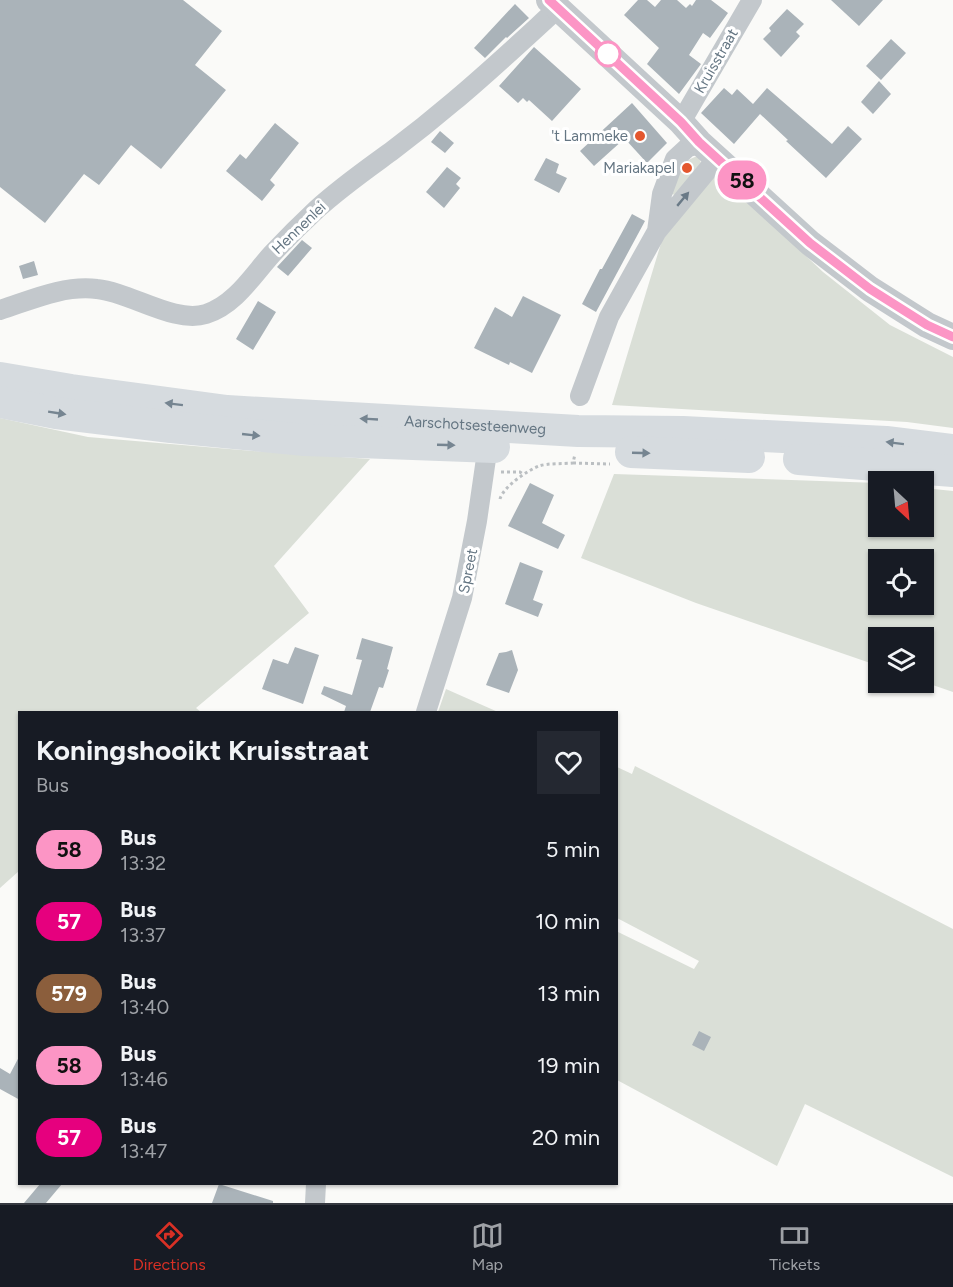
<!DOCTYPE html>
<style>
:root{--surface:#171b24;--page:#242831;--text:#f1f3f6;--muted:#9ea1a6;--line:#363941;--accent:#d93025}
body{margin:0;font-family:Figtree,sans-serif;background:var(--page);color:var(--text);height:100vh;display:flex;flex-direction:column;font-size:22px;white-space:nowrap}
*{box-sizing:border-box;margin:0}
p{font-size:20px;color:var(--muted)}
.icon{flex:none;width:33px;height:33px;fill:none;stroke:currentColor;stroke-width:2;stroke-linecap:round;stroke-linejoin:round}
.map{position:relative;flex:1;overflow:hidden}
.panel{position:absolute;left:18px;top:711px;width:600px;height:474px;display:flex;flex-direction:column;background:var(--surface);border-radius:0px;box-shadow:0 2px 4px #0004}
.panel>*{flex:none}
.badge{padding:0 12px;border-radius:20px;font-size:21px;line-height:39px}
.needle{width:39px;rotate:154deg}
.fabs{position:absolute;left:868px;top:471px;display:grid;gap:12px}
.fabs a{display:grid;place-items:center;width:66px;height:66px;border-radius:0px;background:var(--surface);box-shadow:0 2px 4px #0004;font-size:30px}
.map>.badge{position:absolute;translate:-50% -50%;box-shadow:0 0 0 3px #fff}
.round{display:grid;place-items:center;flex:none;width:63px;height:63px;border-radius:0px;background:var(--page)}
.summary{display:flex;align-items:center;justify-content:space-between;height:102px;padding:0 18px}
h1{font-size:28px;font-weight:700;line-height:45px}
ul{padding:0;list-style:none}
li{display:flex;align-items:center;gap:18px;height:72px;padding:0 18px}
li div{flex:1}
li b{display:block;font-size:22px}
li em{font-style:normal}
li .badge{min-width:66px;font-weight:700;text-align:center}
.dock{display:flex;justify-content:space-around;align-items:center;height:84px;border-top:2px solid var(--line);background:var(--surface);font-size:16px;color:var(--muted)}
.dock a{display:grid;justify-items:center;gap:3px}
.dock .on{color:var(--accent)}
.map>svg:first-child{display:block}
.green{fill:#dadfd7;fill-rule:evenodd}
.building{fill:#aab3b9}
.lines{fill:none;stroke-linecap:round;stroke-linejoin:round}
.path{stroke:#bbbfc2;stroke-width:3;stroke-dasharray:3 3;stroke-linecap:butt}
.minor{stroke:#c3c8cc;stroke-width:20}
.tertiary{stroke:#c3c8cc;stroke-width:26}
.primary{stroke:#d6dbdf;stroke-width:32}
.oneway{fill:#6a7a87}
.oneway2{fill:#768591}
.line-casing{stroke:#fff;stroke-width:14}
.line{stroke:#fc95c5;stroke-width:9}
.stop-dot{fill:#fff;stroke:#fc95c5;stroke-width:3}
.poi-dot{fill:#e4572e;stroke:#fff;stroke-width:2}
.labels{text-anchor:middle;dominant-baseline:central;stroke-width:6;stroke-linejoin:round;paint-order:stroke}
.street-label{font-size:15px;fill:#657683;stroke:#fff}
.poi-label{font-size:15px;fill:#657683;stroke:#fff;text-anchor:end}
</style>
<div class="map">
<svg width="953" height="1203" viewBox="0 0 953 1203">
<rect width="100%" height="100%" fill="#fafaf8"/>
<!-- green -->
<path class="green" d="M698,156l3,7 -25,32 -5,-1c2,-21 6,-31 27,-38z
M717,172l106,100 67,53 63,32v71l-46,-6 -295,-17 50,-165z
M0,418l88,19 165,14 117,8 -96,107 35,47 -113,95 5,4h-181l-1,159 -19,17z
M614,474l265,9v43h45v-38l29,3v201l-29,-10v-44h-45v28l-183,-63 -115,-45zM879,560h45v44h-45z
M446,689l52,23h-60z
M635,766l318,163v248l-148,-73 -28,62 -160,-86 -1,-149 78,38 5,-8 -82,-43v-151l15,7z"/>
<!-- building -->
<path class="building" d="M0,0h183l39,31 -27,34 31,25 -65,79 -30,-24 -32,40 -15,-11 -39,49 -45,-36z
M638,0h9l8,7 6,-7h16l9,8 4,-4 2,2 4,-6h15l17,13 -18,25 -7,-5 -14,22 12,9 -22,30 -32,-30 12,-16 -35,-33z
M831,0h52l-24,26z
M515,4l14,14 -22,20 -1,-1 -21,21 -11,-10z
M787,9l17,15 -8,8 4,4 -19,21 -18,-18 8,-8 -2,-3z
M891,39l15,14 -25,27 -15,-14z
M534,47l47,42 -29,32 -23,-21 -2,2 -4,-4 -5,5 -19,-17z
M879,81l12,13 -18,20 -12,-12z
M724,88l8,7 5,-6 16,15 14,-16 65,56 16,-18 14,13 -36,39 -40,-37 2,-1 -28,-26 -26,30 -33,-31z
M632,103l35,40 -20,20 -21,-23 -2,2 -1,-2 -29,26 -14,-15z
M275,123l24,20 -29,37 5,5 -13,16 -36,-30 14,-17 6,5z
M440,131l14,12 -9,10 -14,-11z
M546,158l13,6 -3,9 11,5 -8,15 -25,-13z
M447,167l14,11 -5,6 4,4 -16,20 -18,-16z
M632,214l13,7 -49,91 -14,-8 18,-35h2z
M302,240l10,8 -24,28 -11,-9z
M34,261l4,14 -15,4 -4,-13z
M523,296l38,19 -29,58 -22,-11 -1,3 -35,-17 21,-41 17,10z
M258,301l18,11 -23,38 -17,-11z
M530,483l24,12 -12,28 23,12 -7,14 -50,-23z
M520,562l23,9 -10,29 10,4 -5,13 -33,-13z
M362,638l31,9 -6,22 2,1 -6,18 -4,-1 -9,25h-26l2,-6 -25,-12 3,-8 28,9 10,-35 -6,-1z
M295,647l24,8 -16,49 -41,-15 11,-30 15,5z
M512,650l6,20 -9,23 -23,-8 13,-32 7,-1z
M699,1031l12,6 -7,14 -12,-6z
M20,1055v45l-20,-11v-21l10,6z
M40,1184h22l-16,19h-22z
M219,1184l54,17v2h-61z"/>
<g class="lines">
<!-- path -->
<path class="path" d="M573,463l37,1
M501,472h19l4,3
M500,499c3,-12 28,-29 39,-33 9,-3 24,-2 34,-3l2,-9"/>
<!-- minor -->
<path class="minor" d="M681,122l71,-122
M657,231l5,-37 13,-35 13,-12 4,-1 7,-4
M0,310c31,-10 63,-25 97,-21 33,3 77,35 109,25 29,-9 47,-39 66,-60 15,-16 30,-31 45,-45 24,-22 50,-40 76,-59 20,-15 40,-31 60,-48 36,-30 70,-62 105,-94
M580,396l29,-79 48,-86 53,-64 9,-8
M426,712l36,-114 15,-77 12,-83
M315,1203l1,-19"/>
<!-- tertiary -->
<path class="tertiary" d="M549,0l132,122 18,20 111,101 60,46 57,36 26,12"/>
<!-- primary -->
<g class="primary">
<path id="s1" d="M0,378l71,12 156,21 351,20 105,1 203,10 67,8"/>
<path d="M0,402l56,11 115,14 134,13 189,7"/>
<path d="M631,452l118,5"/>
<path d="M799,459l154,12"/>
</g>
</g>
<!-- one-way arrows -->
<defs><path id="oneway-solid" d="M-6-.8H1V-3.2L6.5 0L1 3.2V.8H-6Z" transform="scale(1.5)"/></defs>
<use class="oneway" href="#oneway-solid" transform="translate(683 199) rotate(-50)"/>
<g class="oneway2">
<use href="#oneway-solid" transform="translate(174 404) rotate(-173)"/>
<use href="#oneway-solid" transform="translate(57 413) rotate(9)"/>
<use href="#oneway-solid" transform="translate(369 419) rotate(-177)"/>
<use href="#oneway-solid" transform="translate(251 435) rotate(6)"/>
<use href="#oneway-solid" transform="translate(895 443) rotate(-173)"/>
<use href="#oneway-solid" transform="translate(446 445) rotate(2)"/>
<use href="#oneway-solid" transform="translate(641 453) rotate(2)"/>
</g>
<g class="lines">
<!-- line casing -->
<g class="line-casing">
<path id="line" d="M549,0l132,122 18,20 111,101 60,46 57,36 26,12"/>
</g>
<!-- line -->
<use href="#line" class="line"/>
</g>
<!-- markers -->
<circle class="stop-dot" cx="608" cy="54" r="12"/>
<g class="poi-dot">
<circle cx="640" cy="136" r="6"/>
<circle cx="687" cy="168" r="6"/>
</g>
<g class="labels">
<!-- street labels -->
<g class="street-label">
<text transform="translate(716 61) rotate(-60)">Kruisstraat</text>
<text transform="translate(299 228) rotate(-44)">Hennenlei</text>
<text stroke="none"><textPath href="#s1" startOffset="478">Aarschotsesteenweg</textPath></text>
<text transform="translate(468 571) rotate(-79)">Spreet</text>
</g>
<!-- poi labels -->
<g class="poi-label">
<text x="628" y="136">'t Lammeke</text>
<text x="675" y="168">Mariakapel</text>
</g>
</g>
</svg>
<div class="fabs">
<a><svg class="needle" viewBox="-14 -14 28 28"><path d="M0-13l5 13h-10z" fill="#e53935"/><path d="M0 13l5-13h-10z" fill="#9ea1a6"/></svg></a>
<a><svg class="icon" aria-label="locate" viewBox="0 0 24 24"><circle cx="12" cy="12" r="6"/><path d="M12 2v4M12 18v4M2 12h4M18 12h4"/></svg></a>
<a><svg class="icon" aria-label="layers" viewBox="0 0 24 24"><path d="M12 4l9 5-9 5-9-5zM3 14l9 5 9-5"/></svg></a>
</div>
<b class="badge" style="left:742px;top:180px;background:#fc95c5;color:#111">58</b>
<section class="panel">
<div class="summary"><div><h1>Koningshooikt Kruisstraat</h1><p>Bus</p></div><a class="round"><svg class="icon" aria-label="heart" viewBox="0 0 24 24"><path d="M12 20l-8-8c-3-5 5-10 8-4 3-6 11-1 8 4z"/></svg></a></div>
<ul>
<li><span class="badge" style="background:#fc95c5;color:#111">58</span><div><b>Bus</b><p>13:32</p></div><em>5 min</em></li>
<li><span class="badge" style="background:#e6007e;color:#fff">57</span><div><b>Bus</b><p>13:37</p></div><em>10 min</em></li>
<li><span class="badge" style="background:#8b5e3c;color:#fff">579</span><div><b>Bus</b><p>13:40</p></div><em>13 min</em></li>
<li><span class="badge" style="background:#fc95c5;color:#111">58</span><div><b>Bus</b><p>13:46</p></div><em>19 min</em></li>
<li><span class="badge" style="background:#e6007e;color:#fff">57</span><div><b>Bus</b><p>13:47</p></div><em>20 min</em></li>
</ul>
</section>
</div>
<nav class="dock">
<a class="on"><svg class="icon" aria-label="directions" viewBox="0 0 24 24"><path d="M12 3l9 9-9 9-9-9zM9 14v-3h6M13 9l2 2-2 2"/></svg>Directions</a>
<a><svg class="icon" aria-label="map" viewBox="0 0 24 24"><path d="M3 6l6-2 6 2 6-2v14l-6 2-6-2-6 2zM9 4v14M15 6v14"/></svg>Map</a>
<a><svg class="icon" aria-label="tickets" viewBox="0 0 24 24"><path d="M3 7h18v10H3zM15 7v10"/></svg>Tickets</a>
</nav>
